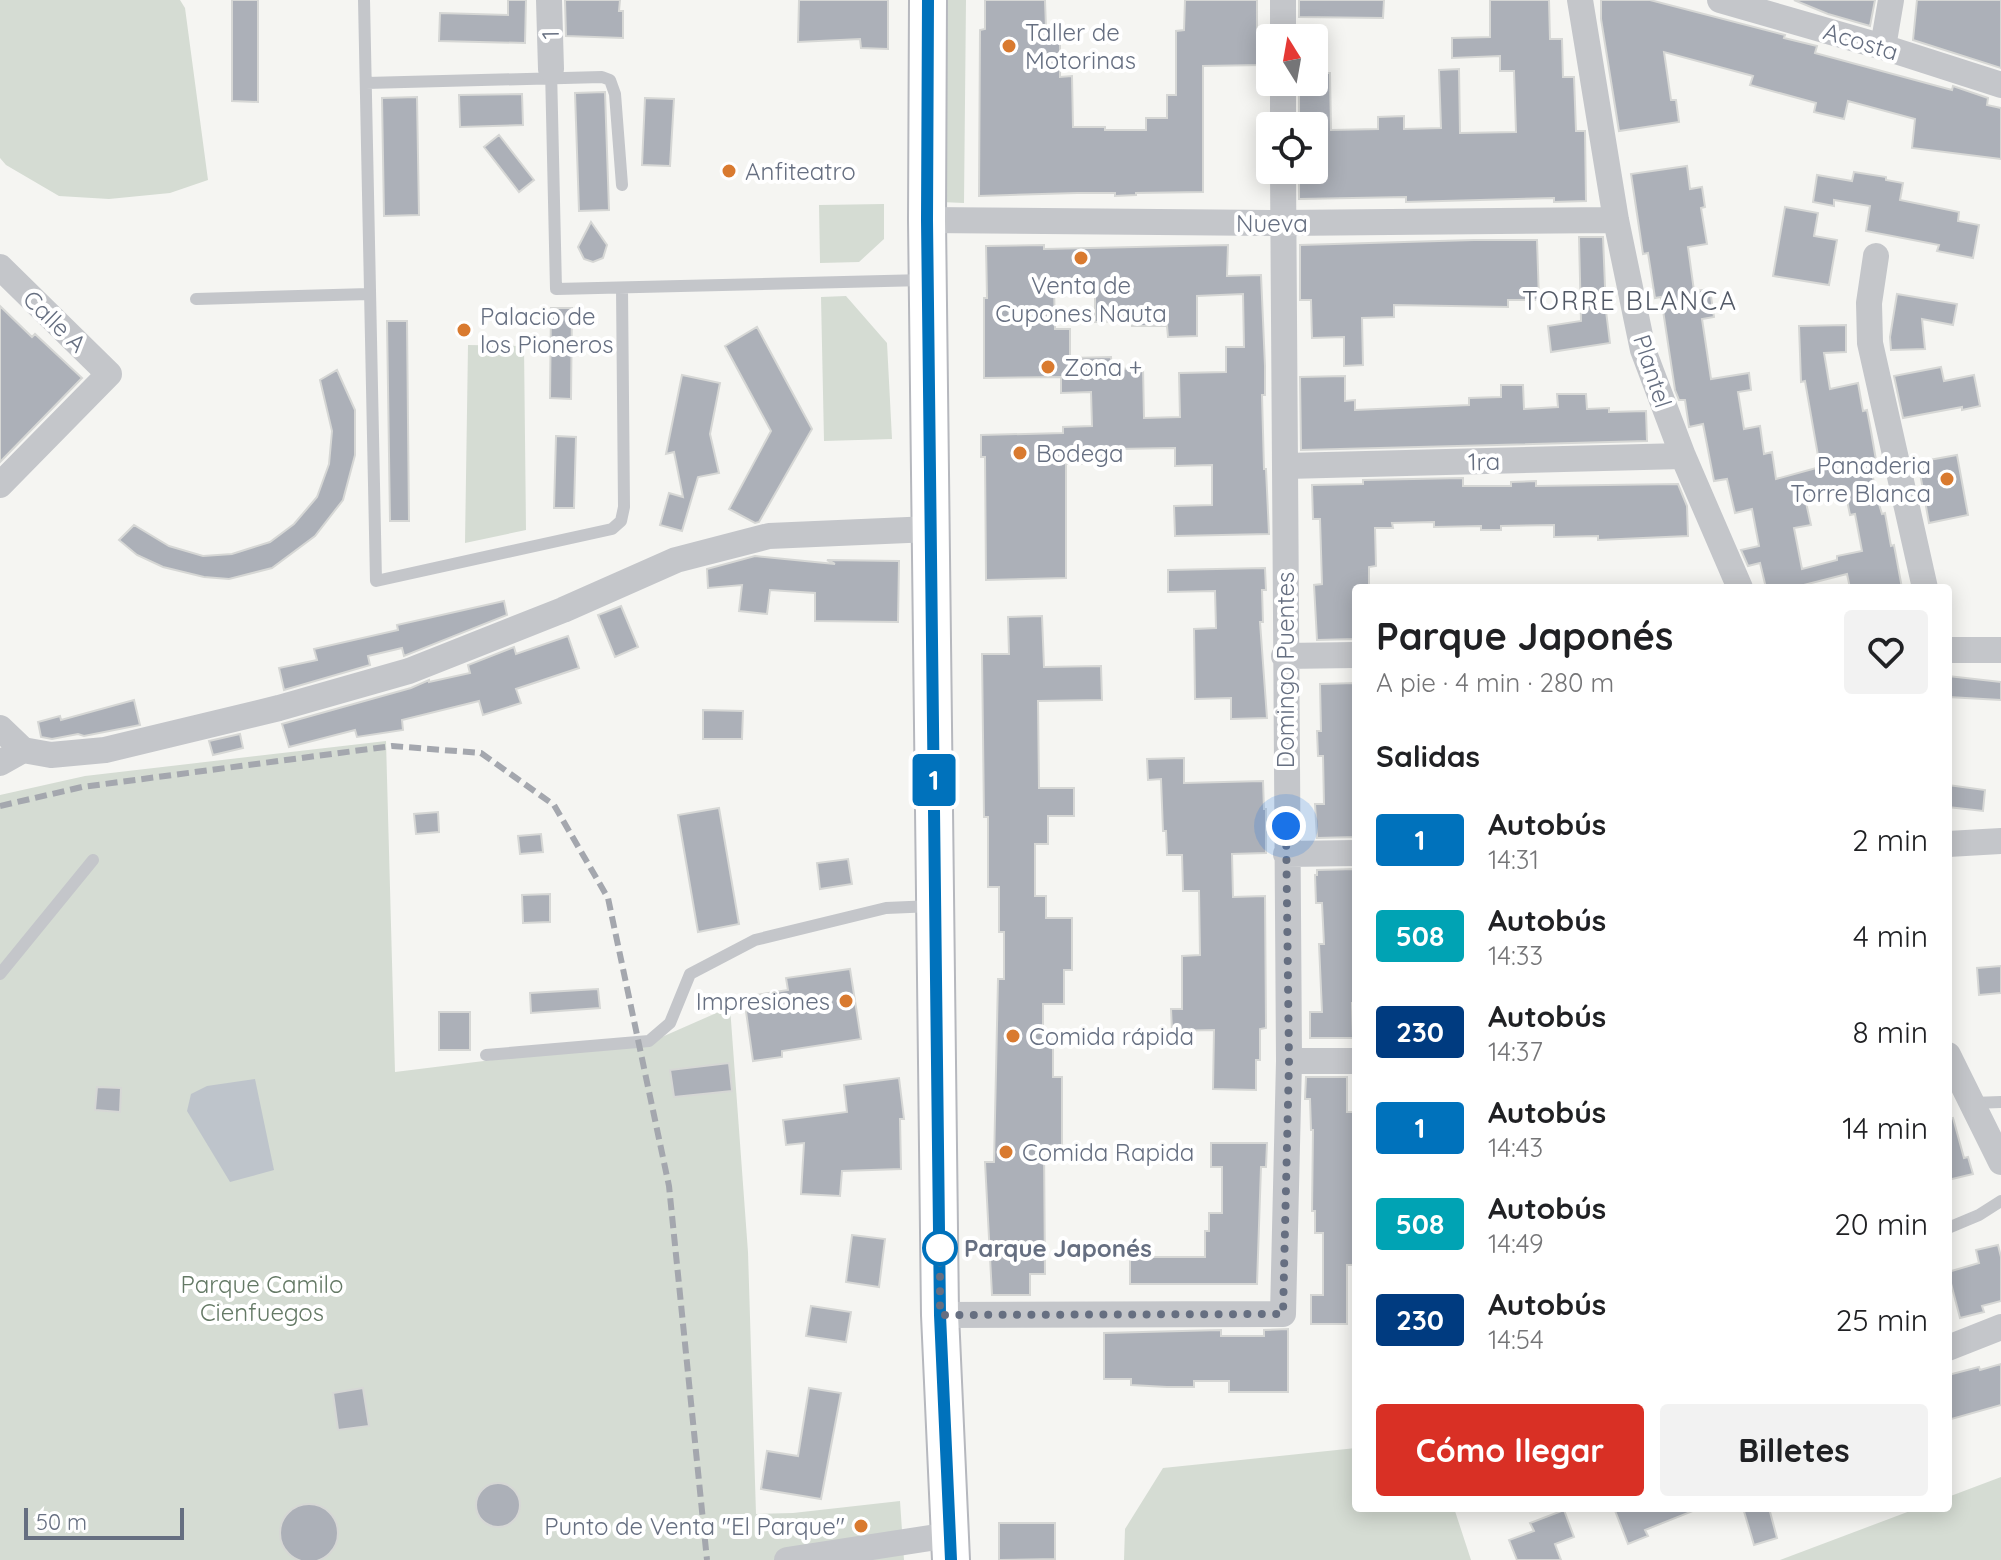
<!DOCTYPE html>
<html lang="es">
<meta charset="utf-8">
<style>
:root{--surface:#fff;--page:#f2f2f2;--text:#202124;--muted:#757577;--accent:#d93025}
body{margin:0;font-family:Quicksand,sans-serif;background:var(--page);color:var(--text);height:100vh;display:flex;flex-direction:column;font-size:30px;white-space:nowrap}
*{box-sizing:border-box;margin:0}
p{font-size:26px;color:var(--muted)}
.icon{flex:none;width:44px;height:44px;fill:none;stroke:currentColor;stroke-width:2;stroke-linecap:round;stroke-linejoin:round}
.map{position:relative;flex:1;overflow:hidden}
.details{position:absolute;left:1352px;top:584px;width:600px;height:928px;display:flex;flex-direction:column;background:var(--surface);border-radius:8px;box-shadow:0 4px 20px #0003}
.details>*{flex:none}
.badge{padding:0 16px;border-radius:6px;font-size:28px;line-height:52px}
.needle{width:52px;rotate:349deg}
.fabs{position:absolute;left:1256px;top:24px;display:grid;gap:16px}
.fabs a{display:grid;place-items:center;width:72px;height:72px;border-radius:8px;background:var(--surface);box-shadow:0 4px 20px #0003;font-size:40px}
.scale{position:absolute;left:24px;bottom:20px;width:160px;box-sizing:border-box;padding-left:8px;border:4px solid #666f81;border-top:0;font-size:22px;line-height:28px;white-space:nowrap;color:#666f81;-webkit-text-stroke:6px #fff;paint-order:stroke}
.you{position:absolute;width:40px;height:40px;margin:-20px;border:6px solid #fff;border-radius:50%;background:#1a73e8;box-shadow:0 0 0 12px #1a73e833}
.map>.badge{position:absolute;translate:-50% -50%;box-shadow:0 0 0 4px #fff}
h2{padding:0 24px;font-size:30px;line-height:72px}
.round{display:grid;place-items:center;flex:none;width:84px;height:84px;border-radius:8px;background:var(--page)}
.summary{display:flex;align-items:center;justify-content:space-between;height:136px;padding:0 24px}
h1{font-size:38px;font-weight:700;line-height:60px}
.primary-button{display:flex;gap:16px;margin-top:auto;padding:16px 24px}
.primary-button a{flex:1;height:92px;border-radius:8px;background:var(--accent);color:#fff;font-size:32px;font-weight:700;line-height:92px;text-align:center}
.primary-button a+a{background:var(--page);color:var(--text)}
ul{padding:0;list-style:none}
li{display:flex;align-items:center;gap:24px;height:96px;padding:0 24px}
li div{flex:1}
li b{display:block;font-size:30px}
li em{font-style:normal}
li .badge{min-width:88px;font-weight:700;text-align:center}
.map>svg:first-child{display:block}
.green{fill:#d5dcd3}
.water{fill:#bec4cb}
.building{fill:#acb0b8;stroke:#d6d7d5;stroke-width:2;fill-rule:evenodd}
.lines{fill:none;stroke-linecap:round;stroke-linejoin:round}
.secondary-casing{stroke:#b6b8be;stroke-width:40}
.service{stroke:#c4c6ca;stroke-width:12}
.minor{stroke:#c4c6ca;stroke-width:26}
.secondary{stroke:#fff;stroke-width:36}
.rail{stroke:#a4a7ae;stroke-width:6;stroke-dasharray:12 6;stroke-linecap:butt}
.line-casing{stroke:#fff;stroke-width:18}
.line{stroke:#0072bc;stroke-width:12}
.walk{stroke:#666f81;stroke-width:8;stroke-dasharray:0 14.4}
.poi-dot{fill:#d97a2f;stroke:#fff;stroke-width:3}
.stop-dot{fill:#fff;stroke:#0072bc;stroke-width:4}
.labels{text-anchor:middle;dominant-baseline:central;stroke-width:8;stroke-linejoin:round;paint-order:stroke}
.poi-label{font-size:24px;fill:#666f81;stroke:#fff;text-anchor:start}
.street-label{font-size:24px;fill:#666f81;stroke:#fff}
.stop-label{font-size:24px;font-weight:bold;fill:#666f81;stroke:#fff;text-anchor:start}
.park-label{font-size:24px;fill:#647965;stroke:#fff}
.neighbourhood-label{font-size:26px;letter-spacing:2px;fill:#535a67;stroke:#fff}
</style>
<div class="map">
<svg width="2001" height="1560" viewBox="0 0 2001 1560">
<rect width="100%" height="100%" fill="#f5f5f2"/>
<!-- green -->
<path class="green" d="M0,0h180l5,8 23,172 -38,13 -61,6 -50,-3 -53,-31 -6,-7z
M941,0h25l-2,203 -23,-1z
M884,204v35l-25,23 -39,1 -1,-58z
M846,296l41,47 5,96 -68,2 -3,-144z
M468,345l56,1 2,184 -61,13z
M386,741l9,331 260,-32 75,-33 18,245 8,262 37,-1 107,-12 4,59h-904v-765l85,-19z
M1356,1448v60h98l17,52h-347l1,-31 38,-61z
M2001,1477v83h-221l138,-52h30v-11z"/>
<!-- water -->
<path class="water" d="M255,1079l19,91 -44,12 -43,-71 4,-17 16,-8z"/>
<!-- building -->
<path class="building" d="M232,0h26v102l-26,-1z
M508,0h18l-1,43 -86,-2 1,-28 68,2z
M565,0h55l-1,11h4v27l-57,-2z
M799,0h89v49l-27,-1 -1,-9 -62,3z
M985,0h60l1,28h14v49l12,-1 1,51h32v3h41v-12h21v-23h9v-64l8,-1 1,-30h72v30h4l1,35 -59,1v126l-67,1v2l-21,1v-3h-38l-98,3 1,-166 5,-1z
M1299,0h85l-1,18 -84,-1z
M1490,0h59l1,39h12l1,38h11l2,54h9l1,70 -32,1v-4l-148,4v-5l-107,2v-29h15v-44h-15v-44h15v-9h16l1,57 47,-1v-12l26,-1v13l37,-1 -2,-58 20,-1 1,64 56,-1 -2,-61h-14v-15l-48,2v-20l38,-1z
M1601,0h49l135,35 -1,3 33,8 -2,7 137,37 1,-4 35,12 -1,7 14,3v51l-89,-11 3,-29 -67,-18 -4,18 -30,-7 2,-9 -66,-18 3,-9 -89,-24 7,48h5l3,22 -60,9 -18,-112z
M1794,0h81l-5,26 -42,-12z
M1917,0h84v68l-88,-28z
M605,92l4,118 -30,1 -4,-118z
M522,94l1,31 -63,2 -1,-32z
M417,97l2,118 -35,1 -2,-118z
M645,98l29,1 -4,67 -28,-1z
M499,135l35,45 -15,12 -35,-45z
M1687,166l3,23 12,-2 3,20 -4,1 6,36 -19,3 6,44 16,-2 4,28 -12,2 9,60 38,-6 2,17 -13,2 6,37 16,-3 4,28 8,-2 4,27 44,-12 -15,-86 -4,1 -2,-56 47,-1v27l-22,1 6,36 28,-6 5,28 4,-1 4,21 5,29 -6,1 6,33 6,20 3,-1 6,33 3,-1 8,43h-52l-3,-14 -55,14h-26l-6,-25 -12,3 -7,-16 18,-4 -7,-37 -17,4 -8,-34 -13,2 -11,-57 -14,3 -4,-27h-6l-4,-10 -14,-93 -6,1 -7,-45 -5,1 -12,-80zM1845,490l5,25 5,-1 7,37 -25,5v4l-35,9 -8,-41 17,-3 -6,-27z
M1854,172l32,5v3l17,3 -3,17 59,12 -1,9 21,4 -6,33 -36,-7 2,-6 -73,-14 4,-25 -36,-6v6l-21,-4 4,-27 35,6z
M1785,207l33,6 -4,23 23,4 -8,45 -56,-9z
M591,222l16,23 -4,13 -10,4 -9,-3 -6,-12z
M1579,237h24l3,74 4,32 -59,9 -3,-26 33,-5z
M1474,240h63l2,60h-31v7l-114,-2v12l-32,1 1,47 -19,1v-29l-32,1 -1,-38h-11v-55z
M1044,245v4l184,-4 -1,31 34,-1 4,91v29h-3l2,74h2l3,65 -94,2 -1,-30 38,-1v-40l-37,1v-18l-59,1v14l-50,1v114l-80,2 -1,-123h-4v-22l82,-2v-6l29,-1 -1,-34 -30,1v-16l-77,1v-80h3l-1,-52zM1054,286h41v36l37,-1v5h35l1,11 29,-1v-40l46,-2 1,53h-18v25l-47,1 1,44 -36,1 -1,-50 -31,1 -1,-12 -41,1v-29h-15z
M1897,294l60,10 -4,21 -31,-6 3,30 -34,1 -1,-13z
M0,306l32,31 3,-3 47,44 -82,84z
M551,308h21l-1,91 -21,-1z
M387,321h20l2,200h-19z
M757,327l55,102 -53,93 -4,1 -26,-14 42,-78 -46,-85z
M1941,367l3,14 30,-6 6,31 -18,4v-3l-59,11 -9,-42z
M337,370l18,40v45l-12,45 -28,36 -43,32 -43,11 -25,-2 -41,-10 -26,-12 -18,-15 15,-15 35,21 34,10 29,-2 38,-12 24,-18 23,-27 12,-33 3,-33 -12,-51z
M682,375l38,8 -10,51 9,39 -21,4 -16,54 -22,-6 9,-32 14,4 -9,-45 -8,2z
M1345,376v25l10,-1v10l114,-5v-7l32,-1v-12h22l1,24 34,-2 -1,-13h29l1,15 22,-1v4l37,-1 1,30 -346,9 -1,-73z
M556,436l20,1 -2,71h-20z
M1957,455l11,60 -39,8 -11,-61z
M1463,478v8h48v-4l25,-1v5l142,-2 9,22 1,30 -90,4v-4l-44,1v-12l-53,1v4h-20v-4l-47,1v-5l-42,1 1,5h-18l1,38 -7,1v21h-13v51l-39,1 -3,-55 8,-1 -2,-65h-7l-1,-34 51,-1v-4z
M755,556l80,8 -8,-4 72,1 -1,61 -83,-1v-28l-45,-3 -3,24 -28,-3 3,-26 -34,3 -1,-19z
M1265,568l1,22h-4l1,32h-3l7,96 -36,1v-21l-36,1 -1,-70 22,-1 -1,-37 -47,1v-22z
M504,601l3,14 -103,41 -2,-8 -34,8 2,9 -86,25 -5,-22 38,-8 -3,-11 84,-19 -1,-5z
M621,606l17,41 -23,10 -17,-42z
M1042,616l2,51 57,-1 1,34 -64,1 1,87h35v28h-26v28h-13v52h11v22h26v52h-8v34h-21v34h10v39h9v70l-18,-1 1,128h-15v21h-38l-7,-133h9l4,-183h6v-47h-5v-45h-11v-70h-4l-2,-163h27l-1,-37z
M568,636l11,32 -63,21 5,14 -38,12 -4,-14 -77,19 1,10 -46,7 -2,-7 -66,17 -7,-23 129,-36 18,-8v2l41,-9 -2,-8 46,-18 2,7z
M1948,676l53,6v18l-53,-3z
M1356,683v154l-39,1 -2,-34h9l-1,-48h-5l-1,-25h4l-1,-47z
M134,700l6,25 -56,11 -6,-2 -26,5 -11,-2 -3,-15 22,-6 1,4z
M703,710l40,1 -1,28h-39z
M240,734l3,14 -30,7 -4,-14z
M1184,758v25l79,-2 1,28h2v44l-34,1 1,43 32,-1 1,132 -6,1v31h-4v30l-43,-1 1,-59 -42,1 -1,-22h11v-53l18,-1 -1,-64h-16l-1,-36h-15l-1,-24h-3l-2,-52 -13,1 -1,-21z
M1948,785l37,5 -2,21 -35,-4z
M719,808l20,116 -41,8 -20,-117z
M438,812l1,20 -23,2 -2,-20z
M541,834l2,18 -23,2 -2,-18z
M848,859l4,25 -32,5 -3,-26z
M1356,869v134h-4l1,35h-43v-26h12l-3,-68h5l-2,-41h-6l-1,-28h2v-5z
M550,894v28l-27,1 -1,-28z
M2001,966v27l-22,2 -2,-27z
M850,969l11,70 -79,12v6l-29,4 -9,-64 44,-7 -2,-12z
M598,989l2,19 -69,5 -1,-20z
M439,1012h31v38h-31z
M729,1063l3,28 -58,6 -4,-27z
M1306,1077h41v35h9v153h-9v59h-36v-29h12v-62h-8v-22h-3l1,-81h-2l-1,-31h-5z
M899,1078l5,41h-4l1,50 -59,2 -2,25 -39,-2 3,-51 -18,2 -3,-25 64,-8 -3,-27z
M97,1087l24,1 -1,24 -25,-2z
M1953,1118l11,40 4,-1 5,17 -25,6v-61z
M1211,1143h56l-1,24h-5l-4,117h-127v-27h75v-26h4v-18h13v-46h-11z
M852,1235l33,4 -6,48 -33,-5z
M1998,1245l3,12v44l-19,5 2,6 -24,6 -12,-46 31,-9 -3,-13z
M811,1306l40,6 -5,30 -40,-6z
M1288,1329v63h-59v-11h-35v6h-27l-36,-2v-6h-27v-46l117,-3v6h43v-6z
M2001,1364v41l-53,15v-45l31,-8 1,3z
M363,1388l6,38 -31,4 -5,-37z
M809,1388l32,5 -20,106 -60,-10 6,-38 31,5z
M476 1505a22 22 0 1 1 44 0a22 22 0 1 1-44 0Z
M280 1533a29 29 0 1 1 58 0a29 29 0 1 1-58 0Z
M1614,1508h83l1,1 -53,21 3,6 -20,8z
M1743,1508h26l8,30 -23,7z
M1564,1510l10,27 -19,7 6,16h-44l-8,-20 25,-9 -4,-8z
M999,1523h56v36l-56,1z"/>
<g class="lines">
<!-- secondary casing -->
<g class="secondary-casing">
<path id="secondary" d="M928,0l-1,220 13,1095 11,245"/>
</g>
<!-- service -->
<path class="service" d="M364,0l12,581 236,-52 9,-8 3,-14 -2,-219
M551,69l5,220 369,-9
M366,83l236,-6 8,3 5,14 7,91
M196,299l173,-5
M0,974l93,-114
M486,1055l163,-14 21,-18 20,-49 65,-34 131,-32 47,-2
M1973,1103l28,-1
M1948,1228l31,-13 22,-14"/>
<!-- minor -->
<path class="minor" d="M549,0l2,69
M1580,0l36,220 27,130 40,106 57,132
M1720,0l163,47 118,38
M1283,38v-38
M1883,47l8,-47
M1283,126v-44
M927,220l355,3 334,-3
M1876,256l-7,47 1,40 55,245
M0,267l109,107 -109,111
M1286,466l397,-10
M1948,650h53
M1284,656l72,-1
M0,728l23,22
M0,763l23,-13 28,5 54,-5 174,-42 130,-37 154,-61 113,-50 93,-24 162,-7
M1948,844l53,-3
M1286,854l70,-1
M1948,1055l53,107
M1289,1061h67
M940,1315l343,-1 6,-253 -6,-891
M1948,1348l53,-21
M787,1560l163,-25"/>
<!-- secondary -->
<use href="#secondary" class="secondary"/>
<!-- rail -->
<path class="rail" d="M0,806l82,-19 310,-41 89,7 73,52 54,93 61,288 38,374"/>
</g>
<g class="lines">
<!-- line casing -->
<g class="line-casing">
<path id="line" d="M928,0l-1,220 13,1095 11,245"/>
</g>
<!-- line -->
<use href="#line" class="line"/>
<!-- walk -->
<path class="walk" d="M940,1248v67l343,-1 6,-253 -3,-235"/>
</g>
<!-- markers -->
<g class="poi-dot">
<circle cx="1009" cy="46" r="8"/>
<circle cx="729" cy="171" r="8"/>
<circle cx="1081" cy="258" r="8"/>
<circle cx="464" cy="330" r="8"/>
<circle cx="1048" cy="367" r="8"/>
<circle cx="1020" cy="453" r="8"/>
<circle cx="1947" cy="479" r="8"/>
<circle cx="846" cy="1001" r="8"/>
<circle cx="1013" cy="1036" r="8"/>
<circle cx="1006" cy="1152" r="8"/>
<circle cx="861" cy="1526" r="8"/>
</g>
<circle class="stop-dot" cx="940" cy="1248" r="16"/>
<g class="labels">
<!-- poi labels -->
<g class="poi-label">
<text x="1025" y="32">Taller de<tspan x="1025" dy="28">Motorinas</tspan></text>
<text x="745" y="171">Anfiteatro</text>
<text x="1081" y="285" text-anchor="middle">Venta de<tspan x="1081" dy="28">Cupones Nauta</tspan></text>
<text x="480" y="316">Palacio de<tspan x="480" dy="28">los Pioneros</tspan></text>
<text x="1064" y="367">Zona +</text>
<text x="1036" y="453">Bodega</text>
<text x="1931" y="465" text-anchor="end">Panaderia<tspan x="1931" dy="28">Torre Blanca</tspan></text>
<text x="830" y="1001" text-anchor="end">Impresiones</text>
<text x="1029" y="1036">Comida rápida</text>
<text x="1022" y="1152">Comida Rapida</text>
<text x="845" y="1526" text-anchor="end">Punto de Venta "El Parque"</text>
</g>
<!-- street labels -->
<g class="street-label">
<text transform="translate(550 35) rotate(-91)">1</text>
<text transform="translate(1861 41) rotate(17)">Acosta</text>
<text x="1272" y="223">Nueva</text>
<text transform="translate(55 321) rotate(44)">Calle A</text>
<text transform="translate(1653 371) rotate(72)">Plantel</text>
<text transform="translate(1484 461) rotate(-1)">1ra</text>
<text transform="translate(1285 670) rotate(-90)">Domingo Puentes</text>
</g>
<!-- stop labels -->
<g class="stop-label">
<text x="964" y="1248">Parque Japonés</text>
</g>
<!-- park labels -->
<g class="park-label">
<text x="262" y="1284">Parque Camilo<tspan x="262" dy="28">Cienfuegos</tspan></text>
</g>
<!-- neighbourhood labels -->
<g class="neighbourhood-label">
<text x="1630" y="300">TORRE BLANCA</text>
</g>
</g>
</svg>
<div class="fabs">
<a><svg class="needle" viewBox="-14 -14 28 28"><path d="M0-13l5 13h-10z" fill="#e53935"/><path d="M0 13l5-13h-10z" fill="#757577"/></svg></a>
<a><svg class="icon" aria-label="locate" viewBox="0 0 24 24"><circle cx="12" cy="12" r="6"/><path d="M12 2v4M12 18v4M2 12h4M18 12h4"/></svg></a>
</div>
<div class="scale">50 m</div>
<div class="you" style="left:1286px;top:826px"></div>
<b class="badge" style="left:934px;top:780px;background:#0072bc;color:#fff">1</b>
<section class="details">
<div class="summary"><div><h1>Parque Japonés</h1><p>A pie · 4 min · 280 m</p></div><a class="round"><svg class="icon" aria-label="heart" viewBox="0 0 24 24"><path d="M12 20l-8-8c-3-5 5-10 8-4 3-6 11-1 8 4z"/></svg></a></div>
<h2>Salidas</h2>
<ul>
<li><span class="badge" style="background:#0072bc;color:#fff">1</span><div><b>Autobús</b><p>14:31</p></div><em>2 min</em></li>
<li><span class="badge" style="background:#00a3b4;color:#fff">508</span><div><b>Autobús</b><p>14:33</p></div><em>4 min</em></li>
<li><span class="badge" style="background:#003b80;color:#fff">230</span><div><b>Autobús</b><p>14:37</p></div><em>8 min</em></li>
<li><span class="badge" style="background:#0072bc;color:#fff">1</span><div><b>Autobús</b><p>14:43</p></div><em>14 min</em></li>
<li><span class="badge" style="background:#00a3b4;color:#fff">508</span><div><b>Autobús</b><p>14:49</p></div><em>20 min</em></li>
<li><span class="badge" style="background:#003b80;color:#fff">230</span><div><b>Autobús</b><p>14:54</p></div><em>25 min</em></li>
</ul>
<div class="primary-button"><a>Cómo llegar</a><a>Billetes</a></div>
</section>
</div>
